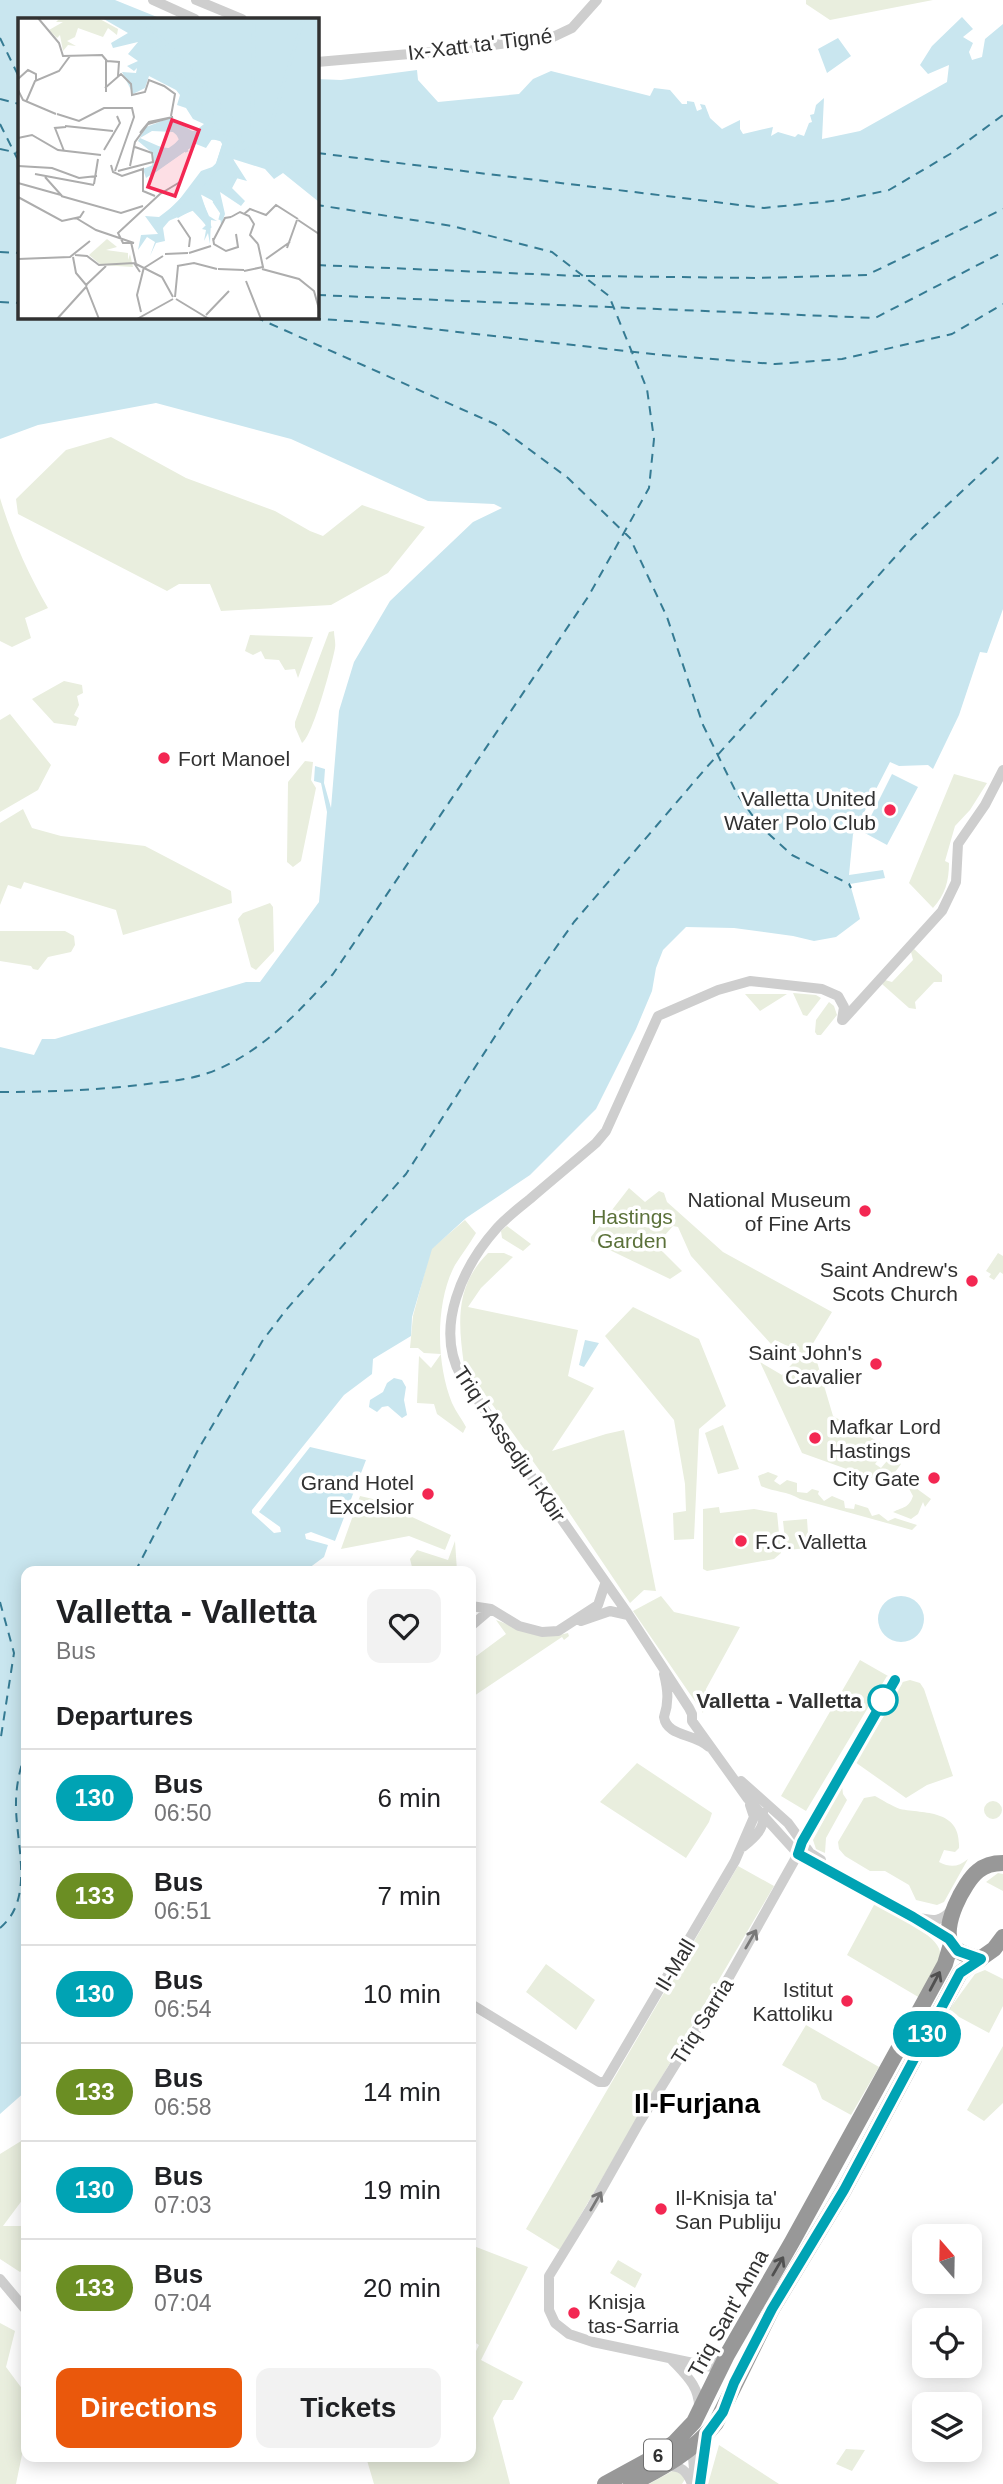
<!DOCTYPE html>
<meta charset="utf-8">
<style>
:root{--surface:#fff;--page:#f2f2f2;--text:#202124;--muted:#757577;--line:#e0e0e0;--accent:#ea580c}
body{margin:0;font-family:Arial,sans-serif;background:var(--page);color:var(--text);height:100vh;display:flex;flex-direction:column;font-size:26px;white-space:nowrap}
*{box-sizing:border-box;margin:0}
p{font-size:23px;color:var(--muted)}
.icon{flex:none;width:38px;height:38px;fill:none;stroke:currentColor;stroke-width:2;stroke-linecap:round;stroke-linejoin:round}
.map{position:relative;flex:1;overflow:hidden}
.side{position:absolute;left:21px;top:1566px;width:455px;height:896px;display:flex;flex-direction:column;background:var(--surface);border-radius:14px;box-shadow:0 4px 18px #0003}
.side>*{flex:none}
.badge{padding:0 14px;border-radius:23px;font-size:24px;line-height:46px}
.needle{width:46px;rotate:340deg}
.fabs{position:absolute;left:912px;top:2224px;display:grid;gap:14px}
.fabs a{display:grid;place-items:center;width:70px;height:70px;border-radius:14px;background:var(--surface);box-shadow:0 4px 18px #0003;font-size:35px}
.map>.badge{position:absolute;translate:-50% -50%;box-shadow:0 0 0 4px #fff}
h2{padding:0 35px;font-size:26px;line-height:63px}
.round{display:grid;place-items:center;flex:none;width:74px;height:74px;border-radius:14px;background:var(--page)}
.summary{display:flex;align-items:center;justify-content:space-between;height:119px;padding:0 35px}
h1{font-size:33px;font-weight:600;line-height:52px}
.button{display:flex;gap:14px;margin-top:auto;padding:14px 35px}
.button a{flex:1;height:80px;border-radius:14px;background:var(--accent);color:#fff;font-size:28px;font-weight:600;line-height:80px;text-align:center}
.button a+a{background:var(--page);color:var(--text)}
ul{padding:0;list-style:none}
li{display:flex;align-items:center;gap:21px;height:98px;padding:0 35px;border-top:2px solid var(--line)}
li div{flex:1}
li b{display:block;font-size:26px}
li em{font-style:normal}
li .badge{min-width:77px;font-weight:700;text-align:center}
.map>svg:first-child{display:block}
.green{fill:#e9eede}
.water{fill:#c9e6ef}
.lines{fill:none;stroke-linecap:round;stroke-linejoin:round}
.ferry{stroke:#357b93;stroke-width:2;stroke-dasharray:9 7;stroke-linecap:butt}
.minor{stroke:#cecece;stroke-width:10}
.highway{stroke:#989898;stroke-width:16}
.oneway{stroke:#787878}
.oneway2{stroke:#505050}
.line-casing{stroke:#fff;stroke-width:16}
.line{stroke:#00a3b4;stroke-width:10}
.poi-dot{fill:#f32752;stroke:#fff;stroke-width:2.5}
.stop-dot{fill:#fff;stroke:#00a3b4;stroke-width:3.5}
.labels{text-anchor:middle;dominant-baseline:central;stroke-width:7;stroke-linejoin:round;paint-order:stroke}
.shield{fill:#fff;stroke:#6f6f6f;stroke-width:2}
.shield-label{font-size:19px;font-weight:bold;fill:#313131}
.street-label{font-size:21px;fill:#313131;stroke:#fff}
.poi-label{font-size:21px;fill:#313131;stroke:#fff;text-anchor:end}
.park-label{font-size:21px;fill:#5b713a;stroke:#fff}
.stop-label{font-size:21px;font-weight:bold;fill:#313131;stroke:#fff;text-anchor:end}
.district-label{font-size:28px;font-weight:bold;fill:#000;stroke:#fff}
.inset-river{fill:none;stroke:#c9e6ef;stroke-width:3.5}
.inset-road{fill:none;stroke:#adadad;stroke-width:2}
.view{fill:#f32752;fill-opacity:0.15;stroke:#f32752;stroke-width:3.5}
.inset-edge{fill:none;stroke:#313131;stroke-width:3.5}
</style>
<div class="map">
<svg width="1003" height="2484" viewBox="0 0 1003 2484">
<rect width="100%" height="100%" fill="#fff"/>
<!-- green -->
<path class="green" d="M806,0h127l-103,20 -24,-16z
M111,437l75,41 89,33 35,20 13,5 39,-31 63,22 -37,46 -57,32 -110,6 -11,-27h-31l-12,7 -149,-77 -2,-15 50,-49z
M0,498c11,37 28,76 48,110l-23,10 6,20 -19,9 -12,-6z
M334,631c0,6 2,11 1,17 -3,16 -22,88 -33,95l-7,-16v-5l34,-90z
M250,635l63,2 -15,41 -3,-9 -10,1 -6,-10 -14,-1 -4,-8 -8,4 -8,-4z
M64,681l18,4 1,8 -6,3 2,9 -5,10 5,3 -3,8 -22,-3 -22,-24z
M10,714l41,51 -13,25 -38,22v-92z
M305,761l8,1 -2,18 5,8 -15,73 -8,6 -6,-5 1,-80z
M954,774l33,9 -17,27 -15,16 -10,35 4,2c0,18 -4,32 -16,45l-24,-25z
M23,809l9,19 29,8 84,10 86,45 1,12 -109,32 -7,-25 -92,-28 -3,7 -13,-4 -8,20v-82z
M270,903l3,4 1,44 -18,19 -5,-3 -13,-48 5,-6z
M0,931h65l9,5 1,9 -4,7 -23,5 -10,13 -5,-1 -2,-3 -31,-5z
M914,949l28,26v7h-8l-19,20 1,7 -7,-1 -27,-24 3,-4 7,2 21,-22 -2,-8z
M793,993l23,2 5,3 -14,18 -4,-1z
M745,994h42l-27,17z
M829,1002l5,4 3,9 -16,20h-4l-2,-3 1,-12z
M629,1188l16,14 14,-11 5,2 3,9 56,50 109,60 -20,33 21,71 46,26 8,7 -12,15 6,4 11,-13 9,9 -8,11 4,6 -3,5 -92,-33 -42,-91 22,13 20,-22 -27,-13 -4,4 -80,-88 -13,-29 -5,-1 -17,19 26,26 -12,8 -79,-38v-4z
M465,1220l11,13c-6,10 -14,21 -21,32 -20,37 -19,99 -3,138 4,9 10,16 14,24l-3,6 -26,-19 -3,-10 -17,-1 2,-47 12,12 10,-14 -17,-1 -6,-5h-8l3,-32 18,-67z
M507,1226l24,18 -8,7 -21,-13 -1,-7z
M488,1253h16l9,4 -32,31 -13,19 110,23 -10,46 26,12 -42,63 54,-17 18,-4 32,161 -12,-1 -14,13 -70,-104 -96,-134c-6,-43 -9,-79 24,-112z
M998,1253l5,3v18l-3,-2 -6,8 -5,-3 2,-3 -5,-3z
M633,1307l66,32 27,67 -27,23 -5,110 -20,1 -1,-27 13,-2 -1,-27 -11,-64 -69,-84z
M723,1425l16,44 -21,5 -13,-41z
M768,1472l10,4 -4,5 6,4 7,-5 10,3v9l10,1 5,-4 7,2 -1,3 6,7 8,-5 12,5 1,7 9,1 1,-5 13,4 4,8 7,-2 9,7 7,-3 22,7 -5,5 -112,-31c-13,-8 -26,-7 -39,-13l-3,-10z
M909,1483l22,16 -6,8 -2,-5 -5,12 -7,5 -18,-7c10,-5 16,-4 20,-16l-6,-11z
M360,1496l13,3 78,36 -6,15 -36,-14 -68,13z
M719,1507l1,6 34,-4 23,4 4,40 -7,6 -67,12 -4,-2v-60z
M807,1519l2,29 -23,2 -3,-29z
M455,1541l2,30h-49l4,-4 -2,-8 7,-9 31,10z
M661,1596l13,16 66,15 -34,62 -3,24 -70,-102z
M496,1620c28,10 40,21 72,13l1,3 -5,4 -2,-3 -91,61v-38l35,-26z
M860,1660l35,20 -8,-4 -81,135 -25,-15z
M910,1680l10,3 4,6 29,87 -26,9 -21,13 -51,-36 32,-51 3,-14 9,-14z
M637,1763l75,50 -3,9 -23,36 -86,-56z
M842,1786l1,8 4,6 -21,38 -1,15 -9,-4 -3,-9z
M875,1796c7,4 17,10 25,13 25,5 61,0 59,39l-4,4 -11,-2 -5,12c12,6 19,5 29,-3l-24,43 -7,3 -21,-5 -7,-15 -24,-14h-15l-25,-15 -6,-7 -1,-7 26,-44z
M984 1810a9 9 0 1 1 18 0a9 9 0 1 1-18 0Z
M738,1866l36,20 -214,364 -34,-21z
M998,1873l5,1v17l-17,-9z
M875,1903c14,9 64,32 65,49 1,15 -14,34 -20,46l-73,-43z
M546,1964l49,36 -19,30 -50,-38z
M985,1970l18,9v27l-14,27 -41,-22 27,-37z
M806,2025l73,42 -28,48 -29,-16 -6,-15 -34,-19z
M1003,2046v57l-19,18 -17,-11z
M26,2138v57l-23,31h23v40l-6,6 -20,-13v-105z
M471,2245l57,22 -47,93 42,22 -10,18h-10l-10,18 17,66h-136l-8,-27h105v-104l3,2 5,-10 -8,-5z
M618,2260l24,14 -7,14 -25,-15z
M0,2323l15,8 -9,36 20,27v41l-10,49h-16z
M719,2445l60,39h-71z
M846,2449l19,1 -13,21 -16,-7z
M678,2468l9,8 -5,8h-33z"/>
<!-- water -->
<path class="water" d="M0,0h115l47,19h-143v298h298v-238l24,1 76,-10 1,10 20,22 81,-8 14,-15 18,-8 99,25 4,-8 16,2 12,14h5v-3l7,1 3,9 5,-2 -2,-5 5,1 5,13 12,11 18,-9v9l3,5 30,-7 -2,9 7,-4 17,5 3,-3 6,2 5,-13 3,-1 -2,-7 4,-1 2,-9 8,-7 -2,41 38,-8 87,-49 2,-17 -21,9 -8,-9 12,-19 30,-29 11,12 -10,8 10,6 -4,9 3,8 10,-3 3,-18 18,-15v585l-16,44 -7,-1 -21,63 -26,54 -5,-4 -29,1 -9,-4 -37,72 -4,41 34,-5 2,8 -35,6 10,35 -24,18 -22,4 -21,-5 -59,-8 -48,-1 -23,23 -7,18 -4,23 -16,38 -40,80 -66,66 -64,43 -34,31 -20,68 -1,19 -38,23 -1,15 -28,21 -92,115v3l22,20 7,-1 -1,-5 -21,-15 51,-65 56,13 -31,81 -24,-9 -6,2 1,5 22,6 -4,12 -19,14 -279,1v519l-26,23v-1067l34,8 8,-16h13l191,-57h14l59,-80 8,-90 -6,-29 -7,-2 1,-15 10,3 -1,14 7,25 8,-97 15,-49 36,-61 83,-79 29,-14 -8,-4 -66,-3 -137,-62 -135,-36 -118,22 -38,14z
M838,38l13,18 -24,17 -9,-24z
M892,774l26,13 -31,58 -24,-13z
M585,1340l14,3 -15,24 -5,-2z
M394,1378l8,2 4,7 -2,13 3,15 -5,3 -14,-12 -6,1 -5,5 -8,-5 1,-7 13,-8 4,-9z
M878 1619a23 23 0 1 1 46 0a23 23 0 1 1-46 0Z"/>
<g class="lines">
<!-- ferry -->
<path class="ferry" d="M0,38l19,39
M0,99l19,5
M0,124l19,38
M0,149l19,4
M317,153l447,55 78,-8 47,-10 61,-36 53,-39
M0,252l19,1
M317,265l263,11
M586,276l171,2 110,-3 136,-66
M317,295l558,23 128,-66
M0,302l19,1
M255,317l240,107 73,54 62,60 37,79 36,108 34,69 23,32 32,29 57,29 2,4
M296,317l92,7 273,31 114,9 67,-5 110,-25 51,-30
M0,1092c52,0 104,-2 155,-9 18,-2 36,-4 53,-10 51,-18 90,-60 125,-99l255,-377 61,-109 5,-49 -7,-50 -38,-93 -57,-44 -100,-26 -135,-21
M135,1572l64,-124 64,-108 23,-30 120,-136 108,-167 60,-85 132,-154 207,-231 90,-84
M0,1602l14,51 -14,90
M0,1928c36,-30 15,-86 16,-126 0,-15 4,-36 10,-49"/>
<!-- minor -->
<path class="minor" d="M153,0l42,19
M196,0l46,19
M317,62l139,-12 97,-13 19,-9 25,-28
M842,1020l2,-13 -6,-11 -16,-7 -72,-8 -32,9 -60,26 -52,115 -10,12c-22,19 -44,37 -66,56 -11,9 -23,18 -33,29 -34,38 -63,99 -36,148l165,235 63,97 3,6v7l56,78 50,55 43,25 17,6 91,54
M843,1020l99,-109 14,-29 2,-38 27,-39 18,-35
M471,1606l20,3 28,17 23,6 16,-1 40,-26 7,-21
M581,1621l29,-10 18,4
M471,1626l20,-17
M664,1674c4,16 5,28 0,43 3,20 31,16 45,30
M741,1781l47,42 22,30 11,7
M743,1847c11,-9 23,-19 20,-34
M919,1918c14,3 23,4 32,-8
M471,2004l128,78h6l130,-221 19,-44 -4,-12
M0,2279l26,31
M722,2359l-10,8 -119,-25 -24,-8 -14,-11 -6,-13v-34l43,-70 47,-83 89,-144 70,-125 4,-12
M672,2360c14,15 28,27 27,49
M692,2446l3,35
M666,2466c15,-1 21,5 26,18
M700,2484l7,-50"/>
<!-- highway -->
<path class="highway" d="M981,1959c-10,-3 -23,-5 -29,-14 -12,-17 12,-63 26,-74 7,-6 16,-8 25,-8
M605,2484l53,-29 17,-13 19,-20 33,-67 65,-113 130,-236 23,-42 6,-20
M631,2484c31,-16 63,-33 85,-61l56,-114 72,-119 116,-217 34,-24 9,-12"/>
</g>
<!-- one-way arrows -->
<defs><path id="oneway-shaft" d="M-6 0H5M1.5-3L5.5 0L1.5 3" fill="none" stroke-width="1.6" stroke-linecap="round" stroke-linejoin="round" transform="scale(1.75)"/></defs>
<g class="oneway">
<use href="#oneway-shaft" transform="translate(751 1939) rotate(-60)"/>
<use href="#oneway-shaft" transform="translate(596 2201) rotate(-60)"/>
</g>
<g class="oneway2">
<use href="#oneway-shaft" transform="translate(935 1981) rotate(-62)"/>
<use href="#oneway-shaft" transform="translate(778 2266) rotate(-60)"/>
</g>
<g class="lines">
<!-- line casing -->
<g class="line-casing">
<path id="line" d="M700,2484l7,-50 16,-22 11,-29 38,-74 72,-119 116,-217 21,-14 -23,-8 -9,-12 -36,-22 -115,-63 4,-12 93,-162"/>
</g>
<!-- line -->
<use href="#line" class="line"/>
</g>
<!-- markers -->
<g class="poi-dot">
<circle cx="164" cy="758" r="7"/>
<circle cx="890" cy="810" r="7"/>
<circle cx="865" cy="1211" r="7"/>
<circle cx="972" cy="1281" r="7"/>
<circle cx="876" cy="1364" r="7"/>
<circle cx="815" cy="1438" r="7"/>
<circle cx="934" cy="1478" r="7"/>
<circle cx="428" cy="1494" r="7"/>
<circle cx="741" cy="1541" r="7"/>
<circle cx="847" cy="2001" r="7"/>
<circle cx="661" cy="2209" r="7"/>
<circle cx="574" cy="2313" r="7"/>
</g>
<circle class="stop-dot" cx="883" cy="1700" r="14"/>
<g class="labels">
<!-- shield labels -->
<rect class="shield" x="644" y="2439.5" width="28" height="31" rx="5"/>
<g class="shield-label">
<text x="658" y="2455">6</text>
</g>
<!-- street labels -->
<g class="street-label">
<text transform="translate(480 44) rotate(-7)">Ix-Xatt ta' Tigné</text>
<text transform="translate(510 1444) rotate(56)">Triq l-Assedju l-Kbir</text>
<text transform="translate(675 1965) rotate(-59)">Il-Mall</text>
<text transform="translate(702 2021) rotate(-58)">Triq Sarria</text>
<text transform="translate(728 2313) rotate(-61)">Triq Sant' Anna</text>
</g>
<!-- poi labels -->
<g class="poi-label">
<text x="178" y="758" text-anchor="start">Fort Manoel</text>
<text x="876" y="798">Valletta United<tspan x="876" dy="24">Water Polo Club</tspan></text>
<text x="851" y="1199">National Museum<tspan x="851" dy="24">of Fine Arts</tspan></text>
<text x="958" y="1269">Saint Andrew's<tspan x="958" dy="24">Scots Church</tspan></text>
<text x="862" y="1352">Saint John's<tspan x="862" dy="24">Cavalier</tspan></text>
<text x="829" y="1426" text-anchor="start">Mafkar Lord<tspan x="829" dy="24">Hastings</tspan></text>
<text x="920" y="1478">City Gate</text>
<text x="414" y="1482">Grand Hotel<tspan x="414" dy="24">Excelsior</tspan></text>
<text x="755" y="1541" text-anchor="start">F.C. Valletta</text>
<text x="833" y="1989">Istitut<tspan x="833" dy="24">Kattoliku</tspan></text>
<text x="675" y="2197" text-anchor="start">Il-Knisja ta'<tspan x="675" dy="24">San Publiju</tspan></text>
<text x="588" y="2301" text-anchor="start">Knisja<tspan x="588" dy="24">tas-Sarria</tspan></text>
</g>
<!-- park labels -->
<g class="park-label">
<text x="632" y="1216">Hastings<tspan x="632" dy="24">Garden</tspan></text>
</g>
<!-- stop labels -->
<g class="stop-label">
<text x="862" y="1700">Valletta - Valletta</text>
</g>
<!-- district labels -->
<g class="district-label">
<text x="697" y="2103">Il-Furjana</text>
</g>
</g>
<!-- overview -->
<g transform="translate(18 18)">
<rect width="301" height="301" fill="#fff"/>
<path d="M80,0l20,11 -1,6 -9,-7 -5,9 -25,-9 -3,9 -8,4 9,5 -8,-1 -5,6 -3,-16 -3,3 -8,-8 14,-8h-7l3,-3zM89,221l10,8 -11,3 22,3v7l2,-6 3,13 -32,-2 -12,-10z" fill="#e9eede"/>
<path d="M84,0h217v184l-36,-29 -9,6 -9,-10 -32,-10 14,22 -11,-3 -6,8 15,15 -4,5 -21,-14 5,22 -4,12 -1,-14 -10,-15 -11,-4 10,23 8,5 -6,-1 -1,24 -2,-11 -4,8 2,-11 -4,-1 4,-4 -14,-15 -14,8 -4,-3 -11,13 2,13 -9,2 -6,13 5,-14 -8,-5 -9,13 3,-15 17,-1 -13,-18 14,1 17,-13 25,-33 14,-5 8,-24 -11,-3 -6,9 -10,-4 -50,34 -3,-9 10,-4 3,-9 -18,-15 8,-14 24,-9 24,14 10,-8 -11,-5 -7,-11 -9,-3 3,-10 -4,-5 -27,-14 -4,12 -12,6 -11,-22 14,1 1,-5 -3,3 -7,-5 11,-5 -10,-7 10,-12 -25,6 -2,-5 17,-10zM134,113l21,1 7,6 -10,11 -7,-1 -23,-10z" fill="#c9e6ef" fill-rule="evenodd"/>
<path class="inset-river" d="M114,0l80,102 -6,12 -13,4 -29,-13M122,0l43,42 56,68 1,17M141,29l31,39M191,92l6,10 -5,9M150,104l17,10 1,6 -17,12 -13,-2 -3,24 45,-32 22,-3 4,7 -7,23 -60,57 38,-16 15,20 -12,-37 17,9 -10,-11 4,-7 8,1 11,9 9,-17 -13,-37 -8,-8 -25,3 -22,-13M145,105l28,15 30,-7 27,10M159,114l10,20M229,124l5,-9 2,-115M235,126l66,42M171,180l42,-44 27,-14h61M196,183l8,12 -2,7M147,198l64,-63 40,-23 35,-112"/>
<path class="inset-road" d="M20,0l21,25 4,13 39,-1 5,6M88,41v33M89,43l12,1 -1,14M0,61l10,-9 8,4v7M87,70l16,-14 10,10 1,11 13,-3 4,-12 15,6 11,8 -4,22M0,72l5,10 33,14M8,84l9,-21 24,-10 11,-15M39,96l22,7 25,-13h28l2,9 -19,54M47,108l48,5M0,120l14,-3 26,15 43,5M86,132l16,-27 -3,-7M46,133l-9,-23 11,-1M93,147l2,7 9,4 21,-7v22l12,5M0,148l34,2 27,10 18,-2M112,148l5,-24 13,-18 25,-7 -24,5 -9,11M100,153l35,-9 -1,-9 -17,-6M17,156l59,11M27,159l17,19M0,165l43,12M76,166l4,-25M142,176l20,-12M43,178l60,17 22,-7M0,179l44,24 18,-4 4,-6M226,196l6,-5 16,6 10,-10 22,14M213,199l9,-5 9,4 5,8 -4,11 8,9M58,200l20,12 38,13M160,202l12,18 -1,9M280,202l21,14M195,220l1,6 12,7 12,-4 -2,-13M195,223l12,-23 6,-1M113,224l5,22 26,13 11,20M116,225h-11l-5,-10 42,-39M269,230l10,-28M171,235l22,-7M147,236l23,-1M57,237l12,1 12,9 35,-2 6,9M55,239l3,16 11,13M0,241l52,-2 20,-16M248,241l24,-17M159,248l17,-3 23,6M126,250l19,-12M200,251l26,1M244,251l37,10 15,12 5,18M226,253l19,-4 -5,-23M228,263l15,38M68,267l20,-19M68,268l13,33M157,279l3,-31M158,281l33,20M123,294l-4,-17 7,-28M188,297l23,-24M39,301l29,-32M119,301l36,-20"/>
<path class="view" d="M154,102l27,10 -24,66 -27,-9z"/>
<rect width="301" height="301" class="inset-edge"/>
</g>
</svg>
<div class="fabs">
<a><svg class="needle" viewBox="-14 -14 28 28"><path d="M0-13l5 13h-10z" fill="#e53935"/><path d="M0 13l5-13h-10z" fill="#757577"/></svg></a>
<a><svg class="icon" aria-label="locate" viewBox="0 0 24 24"><circle cx="12" cy="12" r="6"/><path d="M12 2v4M12 18v4M2 12h4M18 12h4"/></svg></a>
<a><svg class="icon" aria-label="layers" viewBox="0 0 24 24"><path d="M12 4l9 5-9 5-9-5zM3 14l9 5 9-5"/></svg></a>
</div>
<b class="badge" style="left:927px;top:2034px;background:#00a3b4;color:#fff">130</b>
<section class="side">
<div class="summary"><div><h1>Valletta - Valletta</h1><p>Bus</p></div><a class="round"><svg class="icon" aria-label="heart" viewBox="0 0 24 24"><path d="M12 20l-8-8c-3-5 5-10 8-4 3-6 11-1 8 4z"/></svg></a></div>
<h2>Departures</h2>
<ul>
<li><span class="badge" style="background:#00a3b4;color:#fff">130</span><div><b>Bus</b><p>06:50</p></div><em>6 min</em></li>
<li><span class="badge" style="background:#6b8e23;color:#fff">133</span><div><b>Bus</b><p>06:51</p></div><em>7 min</em></li>
<li><span class="badge" style="background:#00a3b4;color:#fff">130</span><div><b>Bus</b><p>06:54</p></div><em>10 min</em></li>
<li><span class="badge" style="background:#6b8e23;color:#fff">133</span><div><b>Bus</b><p>06:58</p></div><em>14 min</em></li>
<li><span class="badge" style="background:#00a3b4;color:#fff">130</span><div><b>Bus</b><p>07:03</p></div><em>19 min</em></li>
<li><span class="badge" style="background:#6b8e23;color:#fff">133</span><div><b>Bus</b><p>07:04</p></div><em>20 min</em></li>
</ul>
<div class="button"><a>Directions</a><a>Tickets</a></div>
</section>
</div>
